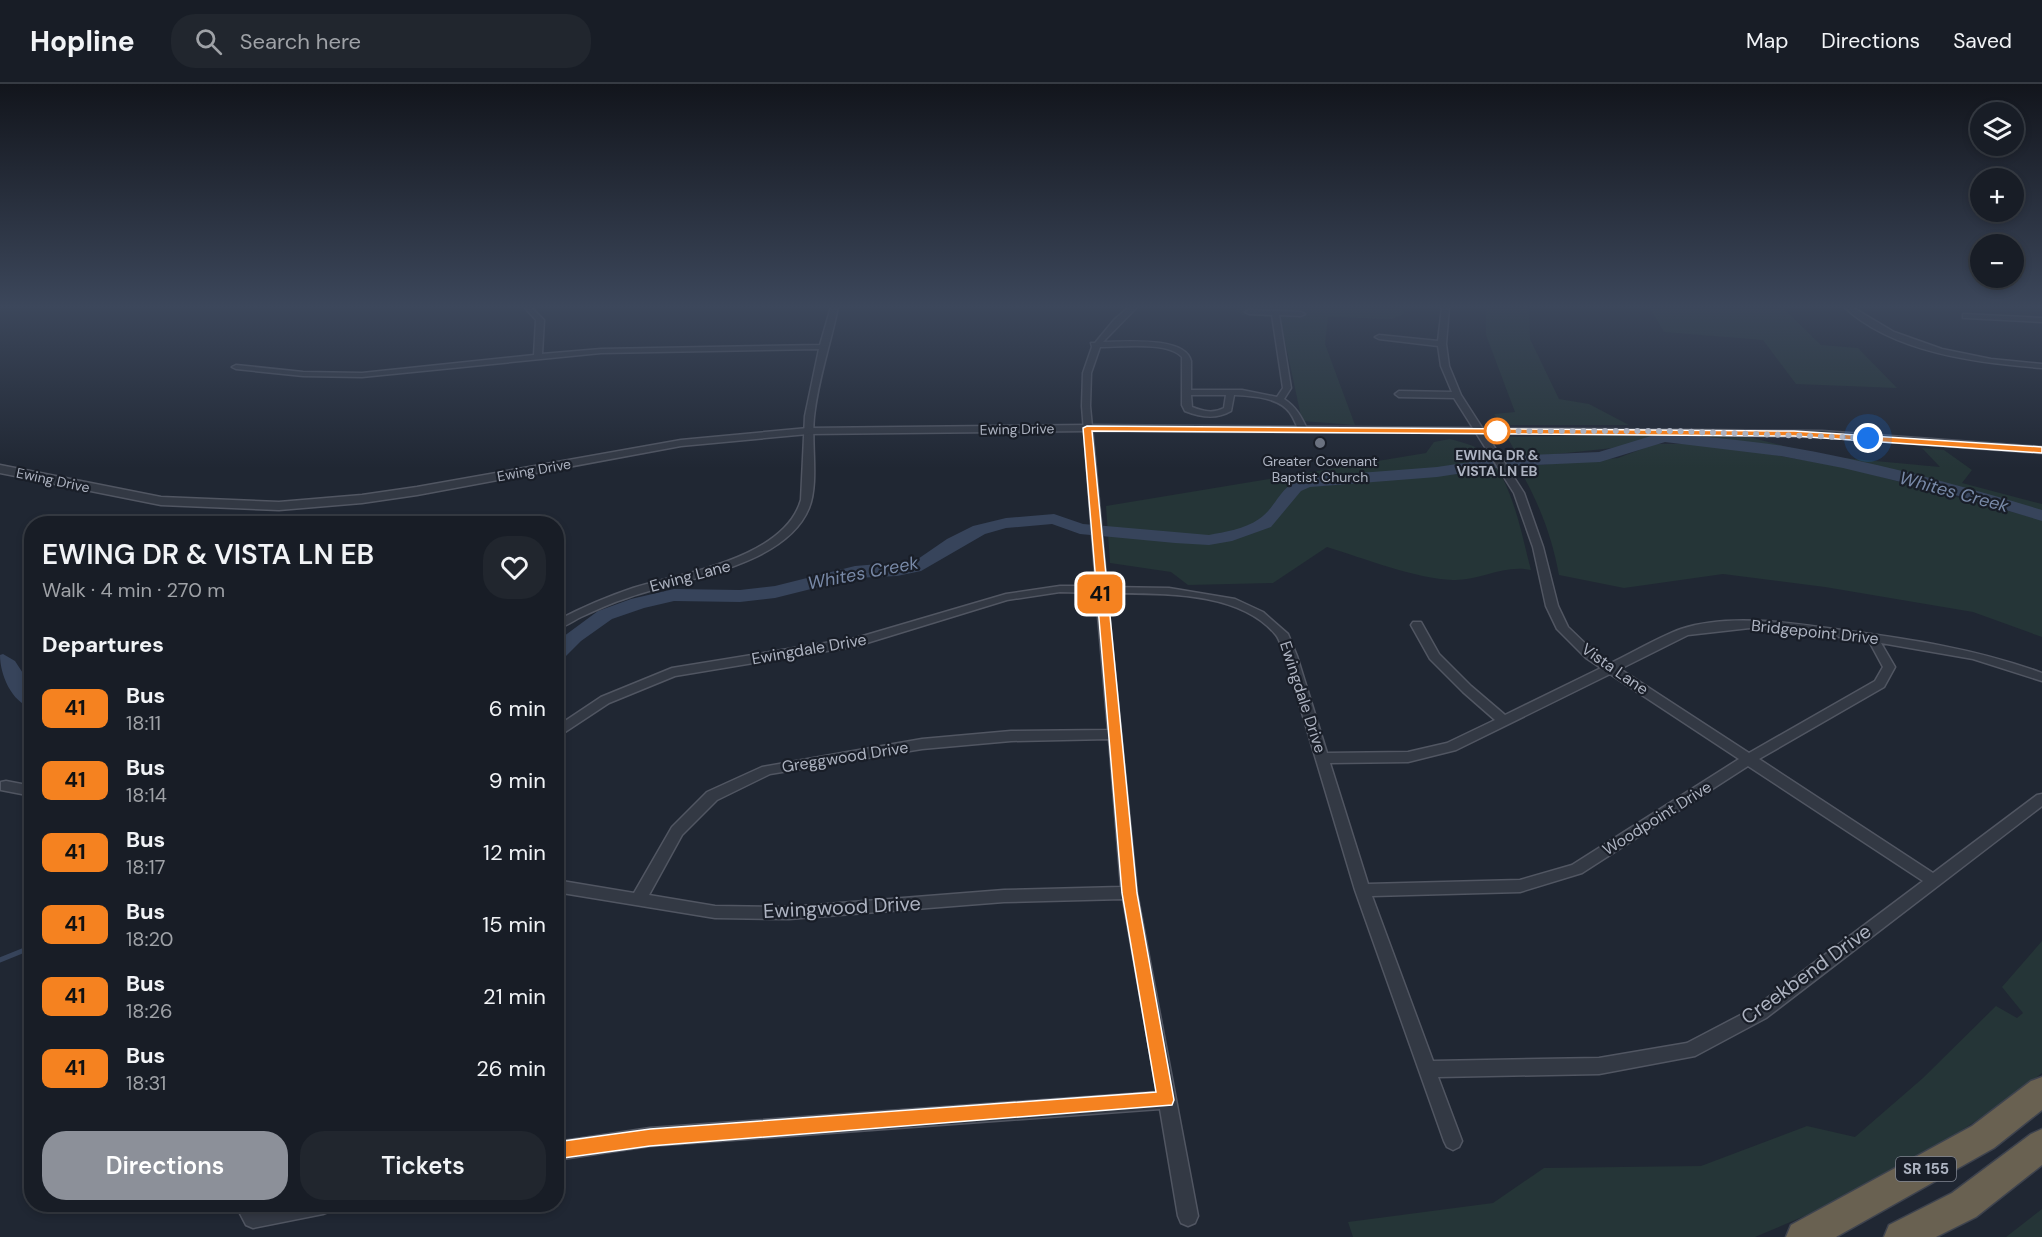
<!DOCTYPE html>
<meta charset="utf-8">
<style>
:root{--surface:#181d26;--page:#21262e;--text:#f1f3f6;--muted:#9fa2a7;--line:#363b43;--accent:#8c9099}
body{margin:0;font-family:"DM Sans",sans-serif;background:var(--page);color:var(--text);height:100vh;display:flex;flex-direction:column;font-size:22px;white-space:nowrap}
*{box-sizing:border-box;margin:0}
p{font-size:20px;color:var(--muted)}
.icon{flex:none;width:33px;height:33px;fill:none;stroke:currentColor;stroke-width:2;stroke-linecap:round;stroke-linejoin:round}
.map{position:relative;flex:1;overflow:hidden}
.panel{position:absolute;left:24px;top:432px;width:540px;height:696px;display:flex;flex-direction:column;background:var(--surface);border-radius:24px;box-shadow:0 3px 9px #0003,0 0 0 2px var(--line)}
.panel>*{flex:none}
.badge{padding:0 12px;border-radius:9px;font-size:21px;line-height:39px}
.controls{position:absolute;left:1970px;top:18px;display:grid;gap:12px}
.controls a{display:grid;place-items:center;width:54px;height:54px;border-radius:50%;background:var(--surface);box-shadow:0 3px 9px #0003,0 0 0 2px var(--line);font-size:30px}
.you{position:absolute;width:30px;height:30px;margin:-15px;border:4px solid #fff;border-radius:50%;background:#1a73e8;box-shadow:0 0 0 9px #1a73e833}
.map>.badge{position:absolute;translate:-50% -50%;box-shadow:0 0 0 3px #fff}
h2{padding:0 18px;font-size:22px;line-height:54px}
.round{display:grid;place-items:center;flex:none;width:63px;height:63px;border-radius:24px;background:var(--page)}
.head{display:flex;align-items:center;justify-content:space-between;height:102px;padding:0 18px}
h1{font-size:28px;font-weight:600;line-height:45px}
.primary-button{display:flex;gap:12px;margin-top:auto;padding:12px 18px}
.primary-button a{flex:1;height:69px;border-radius:24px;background:var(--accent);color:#fff;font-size:24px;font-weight:600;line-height:69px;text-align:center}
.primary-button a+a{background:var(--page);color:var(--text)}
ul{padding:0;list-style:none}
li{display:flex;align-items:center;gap:18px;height:72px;padding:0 18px}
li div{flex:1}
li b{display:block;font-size:22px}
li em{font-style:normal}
li .badge{min-width:66px;font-weight:700;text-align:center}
header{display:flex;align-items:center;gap:36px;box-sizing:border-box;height:84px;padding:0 30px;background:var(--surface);border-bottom:2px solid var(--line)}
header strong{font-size:28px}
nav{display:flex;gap:33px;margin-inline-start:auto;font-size:21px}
.search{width:420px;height:54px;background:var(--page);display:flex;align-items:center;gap:15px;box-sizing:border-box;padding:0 21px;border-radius:24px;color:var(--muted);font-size:22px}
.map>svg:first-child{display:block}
.green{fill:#253537}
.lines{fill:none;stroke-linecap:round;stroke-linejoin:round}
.stream{stroke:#37445b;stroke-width:5}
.river{fill:#37445b;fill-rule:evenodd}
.minor-casing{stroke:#515662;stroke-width:3}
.tertiary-casing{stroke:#515662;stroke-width:3}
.motorway-casing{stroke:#3e434e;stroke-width:3}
.minor{fill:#333944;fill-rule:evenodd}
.tertiary{fill:#333944;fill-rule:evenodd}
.motorway{fill:#696151;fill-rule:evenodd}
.line{fill:#f58220;stroke:#fff;stroke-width:1.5}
.walk{stroke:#adb3c1;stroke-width:6;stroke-dasharray:0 10.8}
.stop-dot{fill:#fff;stroke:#f58220;stroke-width:3}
.worship-dot{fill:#6b7280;stroke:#191e28;stroke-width:2}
.labels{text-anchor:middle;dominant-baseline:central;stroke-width:4.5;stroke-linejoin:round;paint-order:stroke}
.far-street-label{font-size:14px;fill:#adb3c1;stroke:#191e28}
.far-stop-label{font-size:14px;font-weight:bold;fill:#adb3c1;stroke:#191e28}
.far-poi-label{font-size:14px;fill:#adb3c1;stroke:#191e28}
.shield{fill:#191e28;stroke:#818693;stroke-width:1.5}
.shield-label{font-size:15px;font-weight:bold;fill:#adb3c1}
.street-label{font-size:16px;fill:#adb3c1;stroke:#191e28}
.water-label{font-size:18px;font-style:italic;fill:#7889a7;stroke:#191e28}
.near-street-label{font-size:20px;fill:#adb3c1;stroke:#191e28}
</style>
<header>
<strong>Hopline</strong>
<div class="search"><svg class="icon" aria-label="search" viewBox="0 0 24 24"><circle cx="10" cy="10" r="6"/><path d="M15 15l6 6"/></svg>Search here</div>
<nav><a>Map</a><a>Directions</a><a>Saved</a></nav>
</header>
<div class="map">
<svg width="2042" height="1153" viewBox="0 0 2042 1153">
<rect width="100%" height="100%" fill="#202733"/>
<!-- green -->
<path class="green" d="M1233,223h169l2,7 -12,5 -64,-2 -3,27 30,81 -53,-4 -22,-103 -38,-3z
M1486,223h43l1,32 29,60 30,5 40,21h-126l-9,-11 21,-2 -29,-77z
M1649,223h133l39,38 37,3 39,40 -101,-4 -33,-44 -99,-8z
M1679,350l70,3 73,19 118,11 -18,-19 22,2 28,20 -10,13 80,21v10l-94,-28 -111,-26 -87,-17 -67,-7h-29l-32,11 -103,11 -12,-21z
M1450,355c7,2 16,4 23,7 37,16 48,88 58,124 -27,-6 -52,11 -78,10 -37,-1 -90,-22 -126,-33l-54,36 -85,2 -17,-13 -61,-9 -4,-57 320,-53 8,-11z
M1655,360h58l135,24 194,52v117l-69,-25 -148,-25 -102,-13 -99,14 -65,-13c-7,-38 -20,-72 -39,-105l8,-4 90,-8z
M2042,857v132l-34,27 -130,85 -123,52h-402l-5,-15 145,-19 51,-35 157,-2 106,-40 48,11 68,-59 73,-72 21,12 6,-5 -21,-26z
M2042,1125v28h-36z"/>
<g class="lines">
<!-- stream -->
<path class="stream" d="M0,876l32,-13"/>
<!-- river -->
<path class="river" d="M1664,348c39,5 80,8 119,14 88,15 174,38 259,64v11l-83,-25 -116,-28 -62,-12 -116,-14 -65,20 -90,4 -73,11 -127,10 -9,4 -30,36 -39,14 -23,4 -34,-2 -95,-9 -28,-10 -46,4 -21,6 -64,37 -24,5 -42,2 -80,20 -35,4 -66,-1 -30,7 -32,11 -31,22 -18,18 -7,2v-19l42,-31 33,-12 43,-10 66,1 35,-4 80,-20 60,-5 32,-22 26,-13 33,-8 48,-4 29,10 126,11c15,-3 36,-6 50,-16 20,-14 20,-35 48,-42l130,-10 73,-11 89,-4z
M3,570l12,7 17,26v21c-21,-6 -32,-34 -32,-53z"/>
<!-- minor casing -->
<g class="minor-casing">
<path id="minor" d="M524,223h7l13,13 -2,34 59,-5 219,-4 11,-38h7c-7,36 -20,72 -24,110 -3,27 5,66 -5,91 -24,59 -129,71 -182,90 -16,5 -31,12 -46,19 -8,4 -16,10 -25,12v-8c25,-13 50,-24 77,-33 49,-15 151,-29 168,-88l4,-84 14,-67 -218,4 -239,24 -59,-1 -67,-7 -4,-2 4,-2 67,7 59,1 172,-18 2,-35z
M1129,223h8l-34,35c21,0 82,-6 88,19v29h51l35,7 6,-9 -11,-73 -23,-1 -4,-2 4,-2 52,2 4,2 -4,2 -22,-1 12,73 -7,11c12,8 17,17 23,30l-2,2h-6c-3,-6 -5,-13 -9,-18 -11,-16 -38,-17 -56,-18l-3,16c-15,9 -31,6 -46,0l-3,-6v-48c-14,-16 -62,-10 -82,-10l-9,26 -1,33 17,181 62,1 66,11 28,13 25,22 9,22 30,97 81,-1 39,-9 48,-23 -32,-28 -33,-33 -19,-34 2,-3h8l18,32 32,32 34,29 96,-47 -15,-10 -29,-29 -11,-23 -13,-59 -19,-54 -60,-95 -55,-1 -4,-3 4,-3 53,1 -11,-26 -3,-20 -59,-7 -4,-2 4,-2 59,6 4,-34h7l-3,37 3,22 12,29 63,98 19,54 15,59 10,21 26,25 17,11c23,-11 46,-25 70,-34 47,-16 112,-6 160,1 68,9 136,19 201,43v8l-69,-22 -92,-16 14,24 -11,20 -125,72 174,114 104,-78 5,-1v12l-276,212 -71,38 -96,18 -161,3 24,64 -3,6 -6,3 -6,-3 -3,-6 -89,-251 -70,-234c-3,-7 -5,-16 -9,-21 -37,-45 -116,-41 -169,-42l30,300 61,323 -3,7 -7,3 -7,-3 -3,-7 -18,-107 -510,37 -94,14v-18l94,-14 507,-36 -34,-193 -119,3 -215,17 -74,-1 -159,-26v-12l78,13 38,-66 35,-35 55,-25 160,-28 89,-8 97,-1 -12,-137 -36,-1 -53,8 -150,46 -182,30 -66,27 -53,35v-11l45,-30 71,-29 184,-30 150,-44 54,-8h36l-14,-180 1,-33 9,-26 -1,-4h4l19,-23zM1191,311h35l-2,13c-11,6 -22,3 -32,-1zM1750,544l40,2 79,11 14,26 -8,14 -126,72 -129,-84 68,-34zM1610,590l129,85 -167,106 -52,15 -152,4 -38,-121 78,-1 48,-12zM1109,655l12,148 -117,3 -215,17 -74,-1 -66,-11 33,-60 35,-35 53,-26 152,-25 89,-8zM1748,682l175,115 -169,127 -67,35 -88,15 -166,3 -61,-165 148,-4 62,-19z
M1844,223h8l42,25 48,17 49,10 51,5v4c-64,-5 -149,-15 -198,-61z
M1963,230l79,4v4l-76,-4h-3z
M31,551h1v9l-7,-5z
M6,697l26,5v10l-31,-6v-8z
M235,1120h20l2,4 16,-4h59l-2,7 -7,3 -70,14 -7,-3z"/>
</g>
<!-- tertiary casing -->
<g class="tertiary-casing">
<path id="tertiary" d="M1087,341l735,6 220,16v6l-220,-16 -152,-3 -583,-3 -279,3 -127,12 -264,49 -55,8 -83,7 -118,-5 -161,-32v-8l161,32 118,5 83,-7 55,-8 264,-47 127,-12z"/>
</g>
<!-- motorway casing -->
<g class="motorway-casing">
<path id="motorway" d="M2042,993v33l-48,38 -158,89h-50l5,-12 181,-99 59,-45z
M2042,1045v36l-66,52 -40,20h-52l5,-12 63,-32 79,-59z"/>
</g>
<!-- minor -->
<use href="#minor" class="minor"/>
<!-- tertiary -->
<use href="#tertiary" class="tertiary"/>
<!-- motorway -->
<use href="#motorway" class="motorway"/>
</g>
<!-- sky -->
<linearGradient id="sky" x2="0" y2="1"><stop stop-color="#12151c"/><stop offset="0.58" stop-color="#3c475b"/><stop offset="1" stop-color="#3c475b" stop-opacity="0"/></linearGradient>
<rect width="2042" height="384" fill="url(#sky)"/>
<!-- line -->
<path class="line" d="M1087,342l707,5 248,16v6l-248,-17 -702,-5 45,462 37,207 -2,5 -522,41 -94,13 -6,-2 -2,-6 2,-7 6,-2 94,-13 506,-37 -34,-199 -39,-465z"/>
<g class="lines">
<!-- walk -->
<path class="walk" d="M1497,347h173l198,7"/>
</g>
<!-- markers -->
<circle class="stop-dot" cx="1497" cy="347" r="12"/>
<circle class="worship-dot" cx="1320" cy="359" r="6"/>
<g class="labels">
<!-- far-street labels -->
<g class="far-street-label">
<text transform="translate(1017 345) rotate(-1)">Ewing Drive</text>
<text transform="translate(534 386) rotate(-10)">Ewing Drive</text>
<text transform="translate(53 396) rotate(12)">Ewing Drive</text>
</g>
<!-- far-stop labels -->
<g class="far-stop-label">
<text x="1497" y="371">EWING DR &amp;<tspan x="1497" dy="16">VISTA LN EB</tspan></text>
</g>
<!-- far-poi labels -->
<g class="far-poi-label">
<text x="1320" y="377">Greater Covenant<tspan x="1320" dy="16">Baptist Church</tspan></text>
</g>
<!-- shield labels -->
<rect class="shield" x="1896" y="1073" width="60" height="24" rx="4.5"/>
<g class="shield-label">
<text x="1926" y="1085">SR 155</text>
</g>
<!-- street labels -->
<g class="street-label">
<text transform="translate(690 492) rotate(-15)">Ewing Lane</text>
<text transform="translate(1815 548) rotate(6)">Bridgepoint Drive</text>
<text transform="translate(809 565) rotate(-10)">Ewingdale Drive</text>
<text transform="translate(1615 585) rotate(35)">Vista Lane</text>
<text transform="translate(1303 613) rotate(72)">Ewingdale Drive</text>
<text transform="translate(845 673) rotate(-9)">Greggwood Drive</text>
<text transform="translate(1657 734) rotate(-32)">Woodpoint Drive</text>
</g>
<!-- water labels -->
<g class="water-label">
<text transform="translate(1954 408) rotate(15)">Whites Creek</text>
<text transform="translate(863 489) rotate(-11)">Whites Creek</text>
</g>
<!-- near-street labels -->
<g class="near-street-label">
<text transform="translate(842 823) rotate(-3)">Ewingwood Drive</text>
<text transform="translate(1806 890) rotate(-36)">Creekbend Drive</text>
</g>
</g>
</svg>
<div class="controls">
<a><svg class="icon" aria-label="layers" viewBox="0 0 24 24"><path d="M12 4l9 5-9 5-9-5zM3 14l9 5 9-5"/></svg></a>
<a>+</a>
<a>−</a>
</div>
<div class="you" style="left:1868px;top:354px"></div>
<b class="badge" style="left:1100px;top:510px;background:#f58220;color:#111">41</b>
<section class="panel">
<div class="head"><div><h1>EWING DR &amp; VISTA LN EB</h1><p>Walk · 4 min · 270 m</p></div><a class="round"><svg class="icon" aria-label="heart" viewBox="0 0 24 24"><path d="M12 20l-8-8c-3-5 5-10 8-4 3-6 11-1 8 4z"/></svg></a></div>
<h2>Departures</h2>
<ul>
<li><span class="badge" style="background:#f58220;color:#111">41</span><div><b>Bus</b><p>18:11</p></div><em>6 min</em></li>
<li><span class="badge" style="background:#f58220;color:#111">41</span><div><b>Bus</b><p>18:14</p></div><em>9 min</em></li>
<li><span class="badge" style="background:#f58220;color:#111">41</span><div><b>Bus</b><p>18:17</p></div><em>12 min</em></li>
<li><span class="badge" style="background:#f58220;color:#111">41</span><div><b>Bus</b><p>18:20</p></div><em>15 min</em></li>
<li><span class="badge" style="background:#f58220;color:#111">41</span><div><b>Bus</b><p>18:26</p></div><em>21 min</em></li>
<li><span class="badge" style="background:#f58220;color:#111">41</span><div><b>Bus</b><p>18:31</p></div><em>26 min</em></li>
</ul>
<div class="primary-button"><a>Directions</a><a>Tickets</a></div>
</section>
</div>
